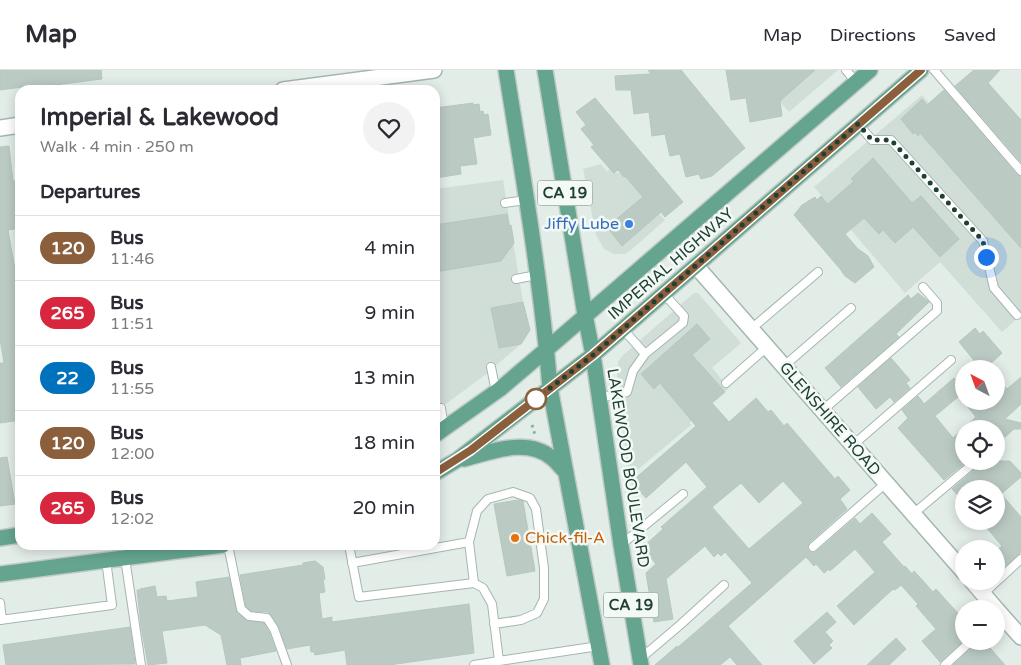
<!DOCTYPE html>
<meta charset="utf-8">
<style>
:root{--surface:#fff;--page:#f2f2f3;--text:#2b2b33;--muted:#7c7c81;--line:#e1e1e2}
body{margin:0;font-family:"Varela Round",sans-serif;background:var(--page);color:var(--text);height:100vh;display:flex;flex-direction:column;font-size:19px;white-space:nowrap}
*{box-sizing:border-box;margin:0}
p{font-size:16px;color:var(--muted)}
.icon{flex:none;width:28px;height:28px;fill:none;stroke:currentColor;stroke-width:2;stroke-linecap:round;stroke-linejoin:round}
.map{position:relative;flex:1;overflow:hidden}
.drawer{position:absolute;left:15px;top:15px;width:425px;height:465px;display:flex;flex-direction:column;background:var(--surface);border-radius:15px;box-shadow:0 2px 12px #0003}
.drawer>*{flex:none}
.badge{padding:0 10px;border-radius:16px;font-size:18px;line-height:32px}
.needle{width:32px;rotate:319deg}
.controls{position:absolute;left:955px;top:290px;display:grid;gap:10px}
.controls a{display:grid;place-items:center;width:50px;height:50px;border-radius:50%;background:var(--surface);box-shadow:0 2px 12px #0003;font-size:25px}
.you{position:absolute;width:25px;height:25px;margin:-12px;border:4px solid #fff;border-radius:50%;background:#1a73e8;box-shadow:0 0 0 8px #1a73e833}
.map>.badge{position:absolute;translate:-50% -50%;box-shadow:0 0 0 2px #fff}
h2{padding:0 25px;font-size:19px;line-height:45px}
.round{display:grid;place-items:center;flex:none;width:52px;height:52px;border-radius:26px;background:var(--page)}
.headline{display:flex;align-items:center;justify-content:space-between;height:85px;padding:0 25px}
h1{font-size:24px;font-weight:700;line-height:38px}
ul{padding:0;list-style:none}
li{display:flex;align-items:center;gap:15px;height:65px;padding:0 25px;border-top:1px solid var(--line)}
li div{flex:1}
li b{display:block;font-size:19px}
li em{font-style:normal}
li .badge{min-width:55px;font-weight:700;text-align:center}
header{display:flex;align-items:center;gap:30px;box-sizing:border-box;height:70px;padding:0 25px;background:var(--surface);border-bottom:1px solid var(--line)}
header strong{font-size:24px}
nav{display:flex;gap:28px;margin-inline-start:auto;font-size:18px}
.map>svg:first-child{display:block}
.built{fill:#d1ddd7}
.building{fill:#bbcbc3;stroke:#b4c8be;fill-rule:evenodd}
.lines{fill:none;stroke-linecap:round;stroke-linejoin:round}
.lane-casing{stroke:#a5b6af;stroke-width:10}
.street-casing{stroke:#a5b6af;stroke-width:18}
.primary-casing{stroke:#c1cac6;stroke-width:18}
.path{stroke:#81b3a0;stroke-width:3;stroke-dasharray:2.5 4;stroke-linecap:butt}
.lane{stroke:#fff;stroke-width:8}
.street{stroke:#fff;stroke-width:15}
.primary{stroke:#65a590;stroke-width:15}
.line-casing{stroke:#fff;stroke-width:11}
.line{stroke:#8b5e3c;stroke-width:8}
.walk{stroke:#214035;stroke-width:5;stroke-dasharray:0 9}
.shop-dot{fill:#3f7fe0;stroke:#f3faf6;stroke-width:2}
.stop-dot{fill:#fff;stroke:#8b5e3c;stroke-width:2.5}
.food-dot{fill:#e8710a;stroke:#f3faf6;stroke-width:2}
.labels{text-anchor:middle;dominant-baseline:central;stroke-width:5;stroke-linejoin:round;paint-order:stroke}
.shield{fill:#f3faf6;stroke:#60786f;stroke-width:1}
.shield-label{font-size:15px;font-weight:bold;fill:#214035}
.shop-label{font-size:16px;fill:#366cbe;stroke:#f3faf6;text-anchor:end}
.street-label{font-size:16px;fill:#214035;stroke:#f3faf6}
.food-label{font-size:16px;fill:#c56008;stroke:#f3faf6;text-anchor:start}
</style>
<header>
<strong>Map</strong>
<nav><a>Map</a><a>Directions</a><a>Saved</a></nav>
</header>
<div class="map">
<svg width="1021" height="595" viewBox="0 0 1021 595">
<rect width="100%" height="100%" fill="#e3ede8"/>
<!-- built -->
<path class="built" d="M752,0h86l-49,42z
M922,25l99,114v106l-19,17 -62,-70 -35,31 -91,-106z
M601,94l6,7 3,-2 4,4h6l4,4 1,-1 40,44 -35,31 -5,3h-11l-10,-5 -8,-14 -13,-66z
M503,110l20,122 7,28 -9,14 -36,31 -50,37v-223z
M694,223h4l43,50 -29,25 17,20 -39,34 1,3 -62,52 -12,-99 1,-16 4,-6z"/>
<!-- building -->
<path class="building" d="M0,0h101l1,9 -63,8v-2l-9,1 -30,4z
M648,0h33l64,78 -33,28 -11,3 -2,-5 -13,3 -6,-23 -10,2 -5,-22 -13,2 -3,-24 -15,2 -3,-24h-15l-1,-14 36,-2z
M726,0h89l-35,31 2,15 -32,6 -4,-24 -15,2z
M974,0h26l-12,13 33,37v42l-66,-76z
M944,20l73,85 4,2v71l-101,-115 -2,3 -3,-4 -2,2 -12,-15 21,-20 5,6z
M595,28l88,104 -18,15 -4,-5 -39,34 -15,-19 36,-30 -18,-21 -1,1 -6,-7 -4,3 -4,-4 -19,-22 3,-2 -13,-16 5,-4 -10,-13z
M473,33v2l6,-1 1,8 3,-1 1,4 4,-1 3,21 -18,3 4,26 -17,2 1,8 -26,4v-70z
M9,76l4,35h4l1,5h2v42l-12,2 12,68h-3l3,19v103l-20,3v-60h4l-4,-24v-192z
M873,88l39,45 9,-7 38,43 -19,18 -27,-30 -18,16 -12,-13 -4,4 -15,-16 -19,16 13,15 10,7 6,11 -19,16 -10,-7 -4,-6 -47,-55 8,-10 13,-8 2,3 4,-4 7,8 26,-23 -3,-2z
M507,144l2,12 2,-1 3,18 -13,18 -66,11v-47z
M918,223l11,9 -33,32 3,3 -58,50 -16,-19 83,-73 3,4z
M523,232l7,28 -9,14 -22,4 -8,-40z
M697,254l13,15 -18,16 33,37 -13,11 17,19 27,-24 12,14 3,-2 13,16 3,-3 48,56 3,-3 12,14 -10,9 7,10 -38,34 -2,5 2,3 5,2 3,-2 38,-33 5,6 12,-11 19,21 -9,8 22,25 1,-1 7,8 2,-3 19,21 3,-3 28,31v20l-24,22 -18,-21 14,-12 -20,-23 2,-2 -17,-19 -6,5 -2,-1 -39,36 -17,-19 38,-34 -20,-23 -25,22 -1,-2 -5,4 -8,-9 -2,2 -8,-9 -78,69 34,39h-25l-7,-8 -10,8h-65l22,-19v2l75,-65 -27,-31 -4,4 -3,-3 -4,4 -9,-11 -39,33 7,40 -19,3 -8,-49 10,-9 -14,-16 21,-19 -2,-2 46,-40 -21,-25 -40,36 -15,-16 65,-56 -36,-43 -6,6 -13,-15zM783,411l20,22 -54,46 -37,-42 29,-24 18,20z
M975,258l5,6 3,-3 19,22 -17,16h-4l-22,-27z
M891,288l19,22 -4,3 4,5 -16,14 -4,-5 -14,12 -18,-22z
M996,307l11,12 14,-12v27l-16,15 16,4v6h-7l-9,8 -9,-3v-5h-32v32h46l11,12v4l-20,17 20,23v35l-17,15 -8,-9v-7l6,-5 -21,-25h15v-32h-32v13l-12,-13 21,-18 2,-4 -2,-4 -7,-1 -22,18 -46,-52 10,-10 -6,-8 16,-14 6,8 30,-26 10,11v3l-29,24 18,22 23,-21 -13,-16h33z
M7,387l8,47 -15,2v-48z
M518,430l5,1 12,70 -28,5 -13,-72z
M315,491l8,6 2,12 -2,1 2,12 -6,1 3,26 10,-2v5l137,-18 5,49 -85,12h-42l-2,-15 -30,5 -1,-3h-3l-1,-7 -23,4 -8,-22 -8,-12 -3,-3 -17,-1 -5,-5 -6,-31 63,-10v-2z
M229,507l8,36 11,8 16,2 5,9 7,19 -36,7 1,7h-14l-6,-30 -16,-10 -43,6 5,32 -19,2 -7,-39 -4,-36h3v-1l15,-3 2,11 9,-1 1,5 31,-4 -2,-15z
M827,542l9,10 -11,10 8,9 -4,4 3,3 -18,16 -20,-23z
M130,557l5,37 -129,1 -3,-20z
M896,568l10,11 -17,16h-22z
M976,571h8l21,24h-52l22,-20z"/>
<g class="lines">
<!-- lane casing -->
<g class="lane-casing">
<path id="lane" d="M846,0l10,12
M934,0l87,101
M858,54l14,16h19l92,101 11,47 23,27
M505,133l21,-3
M516,209l21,-4
M623,259l22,25
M751,259l67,-57
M784,296l67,-58
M491,297l5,25
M726,313l41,-36
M599,328l28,-6 6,-21 12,-17 38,-31 1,-7 -20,-22
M441,338l3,21
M823,340l114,-99v-8l-14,-16
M853,375l98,-85
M913,444l56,-47
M228,475l13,64 8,7 18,2 7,11 13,36
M349,475l10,52 115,-14 9,5 9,16 7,57 100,-15
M621,475l62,-51
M813,477l73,-64
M125,488l16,107
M352,493l117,-21
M474,513l-5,-41 8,-31 11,-12 25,-7 17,6 6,11 8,59v31l-7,14 -16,7 -27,4
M983,524l38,-35
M0,533l2,17
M0,550l112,-15 -6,-45
M640,589l40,-34 44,-40
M474,595l25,-4
M945,595l26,-24"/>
</g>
<!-- street casing -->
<g class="street-casing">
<path id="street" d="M283,20l151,-20
M0,58l20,-3
M696,196l268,306
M972,511l24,28
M996,539l25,28"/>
</g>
<!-- primary casing -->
<g class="primary-casing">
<path id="primary" d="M506,0c17,106 35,211 44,318l52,277
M545,0l40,245 8,40 28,190 20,120
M435,365l65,-46 47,-40 323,-279
M464,389c27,-7 63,-22 88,-1 5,4 9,10 14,14
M435,403l22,-13 136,-105 328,-285
M0,468l20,-3
M0,504l223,-29"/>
</g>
<!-- path -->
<path class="path" d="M532,355l3,10"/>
<!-- lane -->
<use href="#lane" class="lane"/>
<!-- street -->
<use href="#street" class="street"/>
<!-- primary -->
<use href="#primary" class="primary"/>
</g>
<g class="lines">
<!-- line casing -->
<g class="line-casing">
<path id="line" d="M435,403l36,-23 122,-95 328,-285"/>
</g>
<!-- line -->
<use href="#line" class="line"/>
<!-- walk -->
<path class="walk" d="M536,329l57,-44 265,-231 14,16h19l92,101 3,16"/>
</g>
<!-- markers -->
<circle class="shop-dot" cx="629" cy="154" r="5"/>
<circle class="stop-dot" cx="536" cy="329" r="10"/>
<circle class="food-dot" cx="515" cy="468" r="5"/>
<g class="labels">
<!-- shield labels -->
<g class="shield">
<rect x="537.5" y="110.5" width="55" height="25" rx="4"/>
<rect x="603.5" y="522.5" width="55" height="25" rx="4"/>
</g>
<g class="shield-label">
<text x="565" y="123">CA 19</text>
<text x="631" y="535">CA 19</text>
</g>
<!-- shop labels -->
<g class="shop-label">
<text x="619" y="154">Jiffy Lube</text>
</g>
<!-- street labels -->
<g class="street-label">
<text transform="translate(671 194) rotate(-41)">IMPERIAL HIGHWAY</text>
<text transform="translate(830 349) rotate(49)">GLENSHIRE ROAD</text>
<text transform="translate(628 398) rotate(81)">LAKEWOOD BOULEVARD</text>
</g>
<!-- food labels -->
<g class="food-label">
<text x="525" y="468">Chick-fil-A</text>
</g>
</g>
</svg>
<div class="controls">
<a><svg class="needle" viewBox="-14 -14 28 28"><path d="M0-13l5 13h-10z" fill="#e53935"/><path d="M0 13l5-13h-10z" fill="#7c7c81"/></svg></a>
<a><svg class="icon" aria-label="locate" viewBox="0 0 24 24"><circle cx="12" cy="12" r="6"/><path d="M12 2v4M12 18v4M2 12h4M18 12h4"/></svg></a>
<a><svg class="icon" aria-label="layers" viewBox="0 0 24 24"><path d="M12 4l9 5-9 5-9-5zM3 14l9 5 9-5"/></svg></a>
<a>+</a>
<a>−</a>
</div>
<div class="you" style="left:986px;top:187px"></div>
<section class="drawer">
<div class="headline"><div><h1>Imperial &amp; Lakewood</h1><p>Walk · 4 min · 250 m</p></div><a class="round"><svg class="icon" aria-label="heart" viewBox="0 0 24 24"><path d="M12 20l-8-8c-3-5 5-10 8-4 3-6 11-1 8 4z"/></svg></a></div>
<h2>Departures</h2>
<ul>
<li><span class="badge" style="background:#8b5e3c;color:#fff">120</span><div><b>Bus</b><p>11:46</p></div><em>4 min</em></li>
<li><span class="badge" style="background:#d7263d;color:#fff">265</span><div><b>Bus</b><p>11:51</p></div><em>9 min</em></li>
<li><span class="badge" style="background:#0072bc;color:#fff">22</span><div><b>Bus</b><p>11:55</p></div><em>13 min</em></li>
<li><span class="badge" style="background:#8b5e3c;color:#fff">120</span><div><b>Bus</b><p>12:00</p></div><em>18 min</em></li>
<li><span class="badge" style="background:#d7263d;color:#fff">265</span><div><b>Bus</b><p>12:02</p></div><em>20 min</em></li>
</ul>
</section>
</div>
